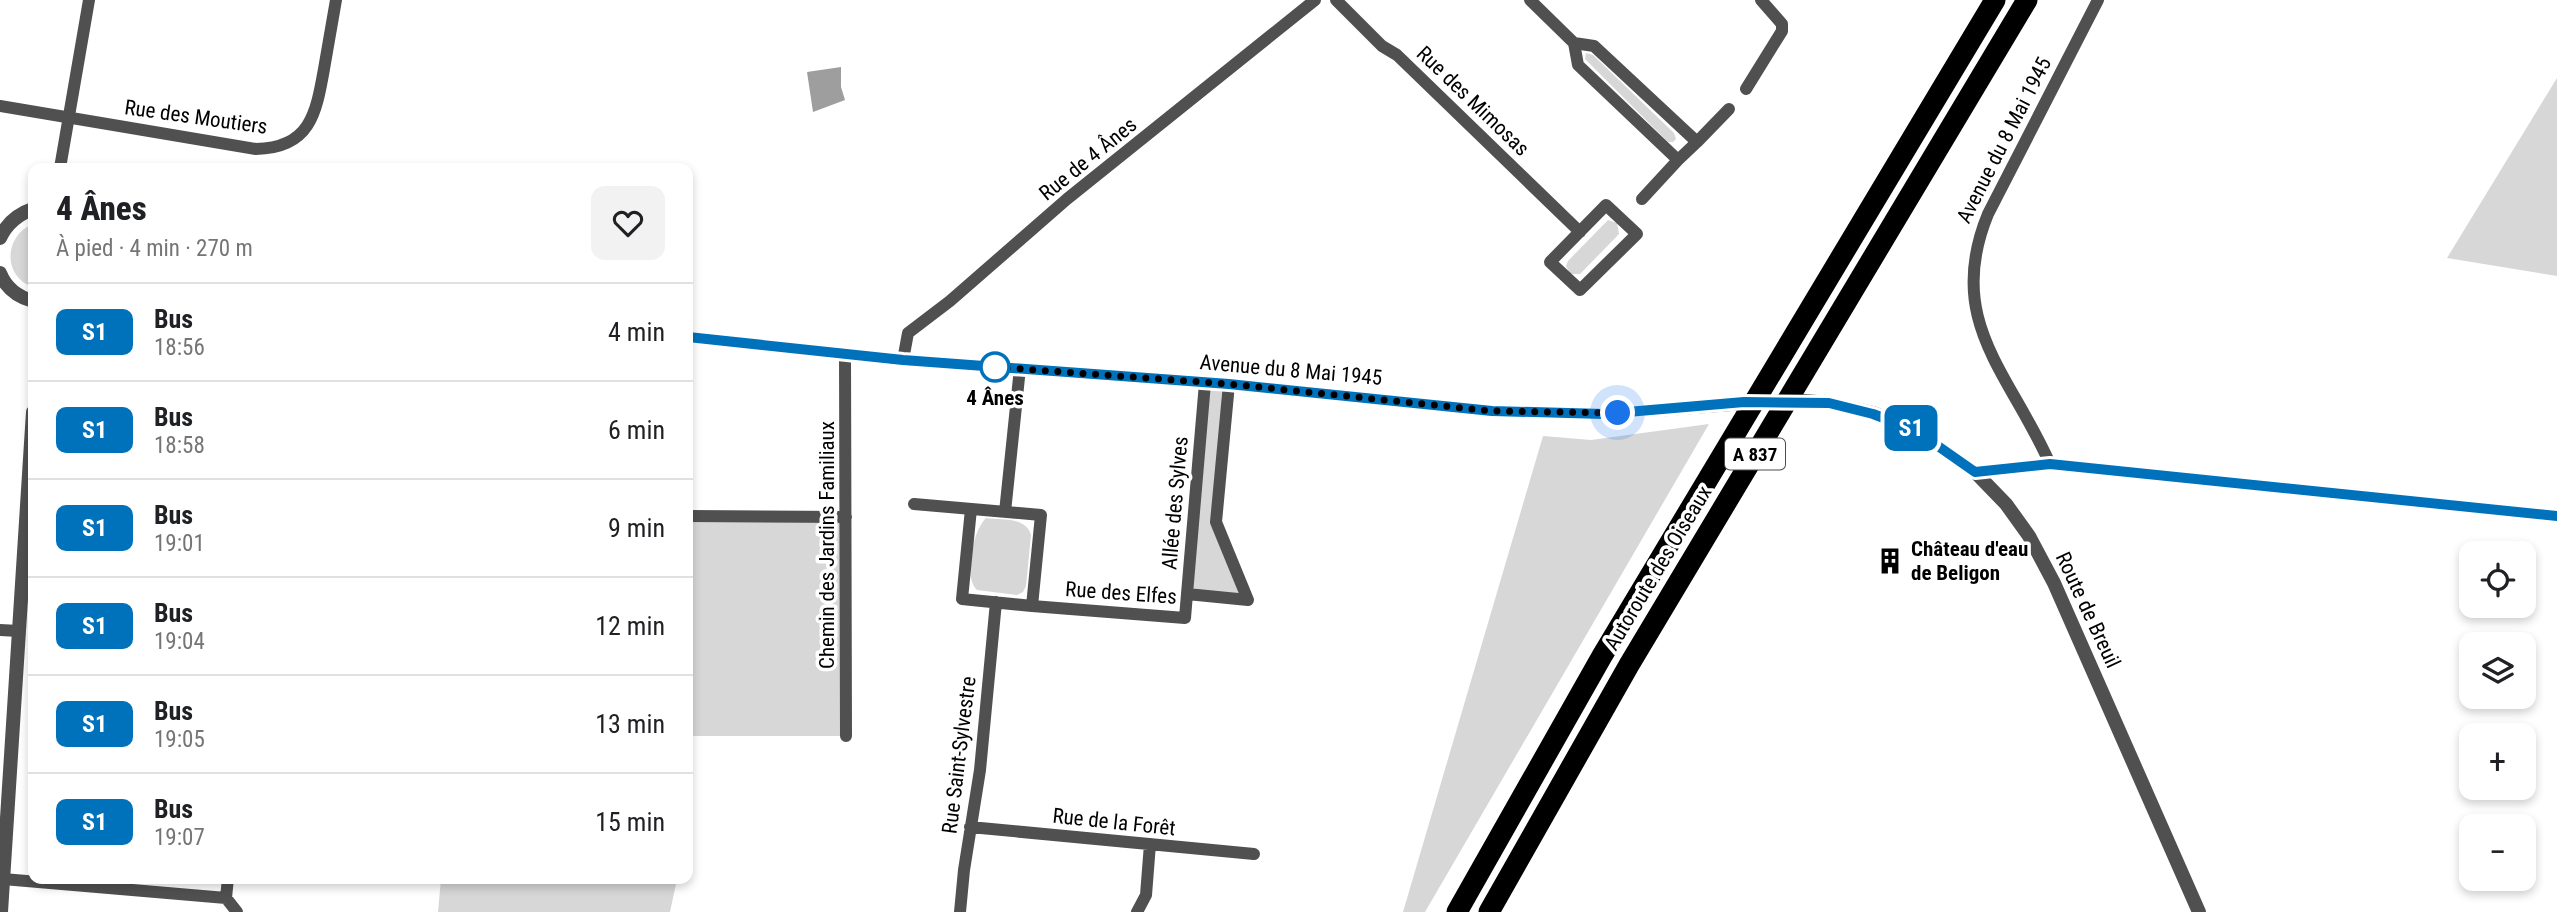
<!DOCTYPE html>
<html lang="fr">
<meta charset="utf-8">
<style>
:root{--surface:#fff;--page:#f2f2f2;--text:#202124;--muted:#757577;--line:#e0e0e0}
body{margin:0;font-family:"Roboto Condensed",sans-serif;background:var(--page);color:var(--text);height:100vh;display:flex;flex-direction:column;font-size:26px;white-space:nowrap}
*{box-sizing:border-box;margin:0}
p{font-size:23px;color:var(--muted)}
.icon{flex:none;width:38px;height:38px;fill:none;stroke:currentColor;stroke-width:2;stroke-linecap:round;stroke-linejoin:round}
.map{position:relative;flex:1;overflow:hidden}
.details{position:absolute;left:28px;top:163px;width:665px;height:721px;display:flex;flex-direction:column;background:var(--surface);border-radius:14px;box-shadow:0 4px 10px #0003}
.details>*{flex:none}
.badge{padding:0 14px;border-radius:10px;font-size:24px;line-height:46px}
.fabs{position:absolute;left:2459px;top:541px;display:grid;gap:14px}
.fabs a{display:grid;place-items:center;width:77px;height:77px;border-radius:14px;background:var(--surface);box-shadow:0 4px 10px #0003;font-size:35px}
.you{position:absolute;width:35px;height:35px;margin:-18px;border:5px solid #fff;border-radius:50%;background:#1a73e8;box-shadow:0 0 0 10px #1a73e833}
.map>.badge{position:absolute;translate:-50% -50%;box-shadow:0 0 0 4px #fff}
.round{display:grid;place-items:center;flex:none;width:74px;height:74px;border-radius:14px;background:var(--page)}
.summary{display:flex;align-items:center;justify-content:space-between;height:119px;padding:0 28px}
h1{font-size:33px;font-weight:800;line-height:52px}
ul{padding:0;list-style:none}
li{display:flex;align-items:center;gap:21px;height:98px;padding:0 28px;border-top:2px solid var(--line)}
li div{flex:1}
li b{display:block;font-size:26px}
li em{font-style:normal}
li .badge{min-width:77px;font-weight:700;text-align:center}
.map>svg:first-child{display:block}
.green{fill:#d7d7d7}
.water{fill:#9e9e9e}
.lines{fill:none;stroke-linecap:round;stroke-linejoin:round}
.minor{stroke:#505050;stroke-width:12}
.tertiary{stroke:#505050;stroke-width:14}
.motorway{stroke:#000;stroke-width:21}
.line-casing{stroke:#fff;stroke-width:16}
.line{stroke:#0072bc;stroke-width:10}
.walk{stroke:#000;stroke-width:7;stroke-dasharray:0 12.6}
.stop-dot{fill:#fff;stroke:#0072bc;stroke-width:3.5}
.labels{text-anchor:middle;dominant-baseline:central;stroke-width:7;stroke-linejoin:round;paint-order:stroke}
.shield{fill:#fff;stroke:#4c4c4c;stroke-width:2}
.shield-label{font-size:19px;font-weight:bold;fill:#000}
.street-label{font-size:21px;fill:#000;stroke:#fff}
.stop-label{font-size:21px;font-weight:bold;fill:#000;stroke:#fff}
.poi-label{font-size:21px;font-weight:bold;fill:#000;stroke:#fff;text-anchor:start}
</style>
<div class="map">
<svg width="2557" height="912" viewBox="0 0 2557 912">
<rect width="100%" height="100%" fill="#fff"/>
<!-- green -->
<path class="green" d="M1586,53l7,2 81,78 2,6 -3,3h-5l-83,-83z
M2557,78v198l-110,-18z
M1608,220l9,3 2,11 -36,37 -3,3h-10l-4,-8 2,-5z
M33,224v63c-31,-10 -29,-52 0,-63z
M1205,383l24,1 -13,138 32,78 -61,-6z
M1709,424l-284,488h-22l140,-476 48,4z
M846,517v219h-158v-214z
M986,518c16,2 40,-1 45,17l-5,51 -3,6 -6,3 -40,-5c-14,-12 -4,-60 9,-72z
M441,879v-1l236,1 -7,33h-232z"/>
<!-- water -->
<path class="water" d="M841,67v20l4,13 -32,12 -6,-40z"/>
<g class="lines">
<!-- minor -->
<path class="minor" d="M1336,0l46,46 15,9 183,177
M1530,0l44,43 4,22 100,95 19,-18 -103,-96 -20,-3
M1746,89l36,-58v-7l-21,-24
M0,106l256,43c54,-1 60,-35 68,-80 4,-23 8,-46 12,-69
M1697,142l32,-33
M60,168l29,-168
M1642,199l36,-39
M1606,205l31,29 -57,56 -30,-28z
M845,354l1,382
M903,360l5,-27 42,-32 117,-102 248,-199
M1205,383l-18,211 61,6 -32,-78 13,-138
M2050,464c-40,-91 -106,-143 -62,-250l110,-214
M1975,472l75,-8 507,52
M914,504l127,11 -9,91 -70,-7 9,-90
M1005,512l15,-144
M688,516l158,1
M22,590l11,1
M1032,606l153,12 2,-24
M0,630l19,1
M970,827l284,27
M228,878l-2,20 11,14
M3,879l223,19
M960,912l4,-42 16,-100 16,-168
M1137,912l9,-17 4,-51"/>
<!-- tertiary -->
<path class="tertiary" d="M0,238c7,-15 18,-24 33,-29
M0,273c6,15 18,24 33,28
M688,337l215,23 326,24 263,27 112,3 140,-11 61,-2 24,2 44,10 42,17 60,42 31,32 23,32 25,47 145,329
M1,912l32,-500"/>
<!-- motorway -->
<path class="motorway" d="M1457,912l145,-256 393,-656
M1489,912l140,-247 398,-665"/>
</g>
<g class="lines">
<!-- line casing -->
<g class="line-casing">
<path id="line" d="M688,337l215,23 326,24 263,27 112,3 140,-12 85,1 44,11 42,16 60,42 75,-8 507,52"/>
</g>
<!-- line -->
<use href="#line" class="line"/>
<!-- walk -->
<path class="walk" d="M995,367l234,17 263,27 126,2"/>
</g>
<!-- icons -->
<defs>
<g id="building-bare" transform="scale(2.1)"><path d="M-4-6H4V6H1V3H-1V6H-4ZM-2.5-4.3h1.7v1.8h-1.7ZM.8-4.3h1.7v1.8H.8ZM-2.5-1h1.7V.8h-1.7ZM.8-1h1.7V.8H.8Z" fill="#000" stroke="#fff" stroke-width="2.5" paint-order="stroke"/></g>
</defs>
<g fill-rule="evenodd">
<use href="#building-bare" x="1890" y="561"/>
</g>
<!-- markers -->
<circle class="stop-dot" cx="995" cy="367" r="14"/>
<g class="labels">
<!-- shield labels -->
<rect class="shield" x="1725" y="438.5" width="60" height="31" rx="5"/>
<g class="shield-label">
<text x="1755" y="454">A 837</text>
</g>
<!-- street labels -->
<g class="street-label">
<text transform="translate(1473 101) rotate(44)">Rue des Mimosas</text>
<text transform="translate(196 117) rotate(8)">Rue des Moutiers</text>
<text transform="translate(2004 140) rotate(-63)">Avenue du 8 Mai 1945</text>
<text transform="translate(1088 159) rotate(-39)">Rue de 4 Ânes</text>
<text transform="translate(1291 370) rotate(5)">Avenue du 8 Mai 1945</text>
<text transform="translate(1175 503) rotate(-85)">Allée des Sylves</text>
<text transform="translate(827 545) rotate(-90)">Chemin des Jardins Familiaux</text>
<text transform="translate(1658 568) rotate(-59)">Autoroute des Oiseaux</text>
<text transform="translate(1121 593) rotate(4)">Rue des Elfes</text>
<text transform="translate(2088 610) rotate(65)">Route de Breuil</text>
<text transform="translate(959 755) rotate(-83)">Rue Saint-Sylvestre</text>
<text transform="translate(1114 822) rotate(6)">Rue de la Forêt</text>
</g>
<!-- stop labels -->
<g class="stop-label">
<text x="995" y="398">4 Ânes</text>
</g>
<!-- poi labels -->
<g class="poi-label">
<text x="1911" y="549">Château d'eau<tspan x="1911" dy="24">de Beligon</tspan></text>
</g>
</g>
</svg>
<div class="fabs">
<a><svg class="icon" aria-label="locate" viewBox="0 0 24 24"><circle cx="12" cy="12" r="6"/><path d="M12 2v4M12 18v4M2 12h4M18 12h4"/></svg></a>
<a><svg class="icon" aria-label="layers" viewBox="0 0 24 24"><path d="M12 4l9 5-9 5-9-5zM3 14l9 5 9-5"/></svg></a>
<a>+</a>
<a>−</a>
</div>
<div class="you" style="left:1618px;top:413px"></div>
<b class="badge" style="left:1911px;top:428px;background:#0072bc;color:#fff">S1</b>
<section class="details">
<div class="summary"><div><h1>4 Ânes</h1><p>À pied · 4 min · 270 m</p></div><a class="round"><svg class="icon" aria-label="heart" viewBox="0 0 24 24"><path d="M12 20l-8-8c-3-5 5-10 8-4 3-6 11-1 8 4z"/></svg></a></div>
<ul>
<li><span class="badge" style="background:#0072bc;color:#fff">S1</span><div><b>Bus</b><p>18:56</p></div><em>4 min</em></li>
<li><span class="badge" style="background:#0072bc;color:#fff">S1</span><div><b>Bus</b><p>18:58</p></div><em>6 min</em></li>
<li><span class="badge" style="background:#0072bc;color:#fff">S1</span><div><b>Bus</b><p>19:01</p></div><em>9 min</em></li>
<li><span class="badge" style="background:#0072bc;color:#fff">S1</span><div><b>Bus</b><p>19:04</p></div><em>12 min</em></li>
<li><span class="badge" style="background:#0072bc;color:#fff">S1</span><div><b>Bus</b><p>19:05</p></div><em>13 min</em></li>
<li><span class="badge" style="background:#0072bc;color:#fff">S1</span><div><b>Bus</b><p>19:07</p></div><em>15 min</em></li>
</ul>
</section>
</div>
